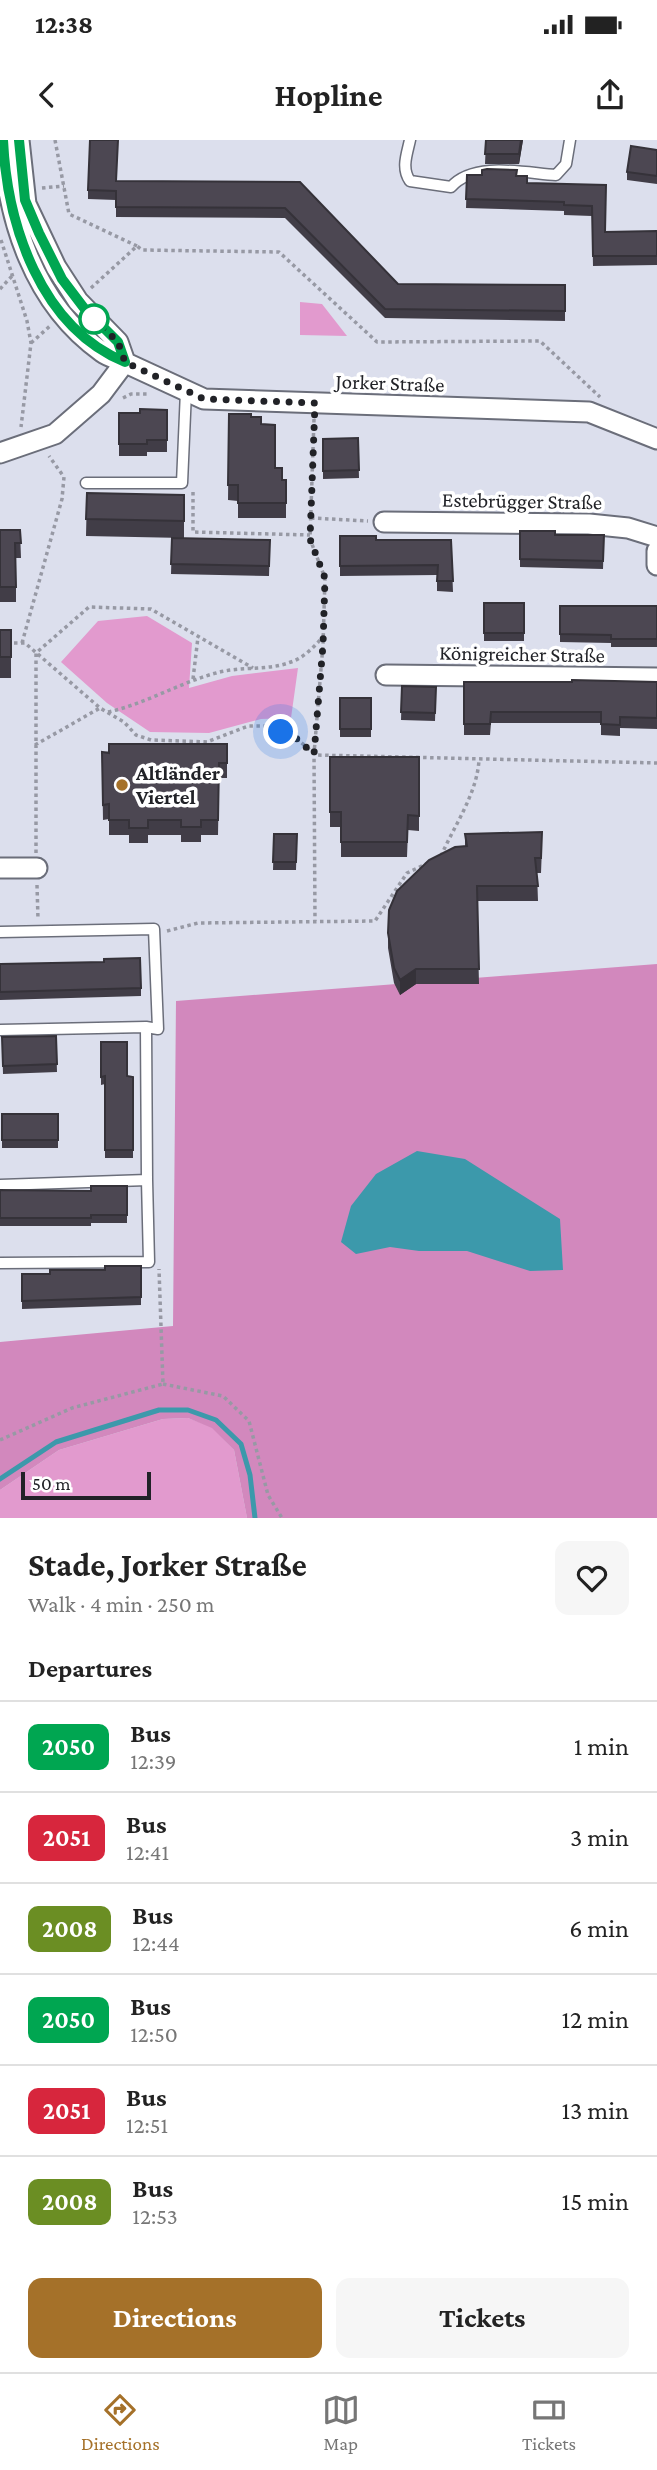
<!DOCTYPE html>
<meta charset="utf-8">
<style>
:root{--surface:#fff;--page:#f6f6f6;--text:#222;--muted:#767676;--line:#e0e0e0;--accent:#a57129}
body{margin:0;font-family:"Crimson Pro",serif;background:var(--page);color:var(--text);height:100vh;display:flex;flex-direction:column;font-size:26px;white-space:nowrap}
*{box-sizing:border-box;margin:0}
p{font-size:23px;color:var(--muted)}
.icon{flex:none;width:38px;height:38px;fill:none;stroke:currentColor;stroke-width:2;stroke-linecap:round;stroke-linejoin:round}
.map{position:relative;height:1378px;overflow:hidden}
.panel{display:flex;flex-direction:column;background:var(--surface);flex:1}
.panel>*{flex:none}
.badge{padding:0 14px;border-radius:10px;font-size:24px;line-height:46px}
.scale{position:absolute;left:21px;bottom:18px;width:130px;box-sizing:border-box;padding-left:7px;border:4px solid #212227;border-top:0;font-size:19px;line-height:24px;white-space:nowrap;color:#212227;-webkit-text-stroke:5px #fff;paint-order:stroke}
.you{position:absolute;width:35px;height:35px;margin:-18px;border:5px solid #fff;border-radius:50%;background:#1a73e8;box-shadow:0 0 0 10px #1a73e833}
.map>.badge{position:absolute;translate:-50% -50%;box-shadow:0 0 0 4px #fff}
h2{padding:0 28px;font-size:26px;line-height:63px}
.round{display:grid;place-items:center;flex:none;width:74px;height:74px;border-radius:14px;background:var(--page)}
.overview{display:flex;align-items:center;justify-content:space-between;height:119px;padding:0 28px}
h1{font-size:33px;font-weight:700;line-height:52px}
.cta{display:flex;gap:14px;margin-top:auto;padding:14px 28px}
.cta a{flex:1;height:80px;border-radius:14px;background:var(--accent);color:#fff;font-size:28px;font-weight:700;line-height:80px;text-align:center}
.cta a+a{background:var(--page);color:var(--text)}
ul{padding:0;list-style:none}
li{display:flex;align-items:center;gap:21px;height:91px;padding:0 28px;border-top:2px solid var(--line)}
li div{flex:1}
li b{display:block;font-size:26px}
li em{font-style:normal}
li .badge{min-width:77px;font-weight:700;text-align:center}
.status{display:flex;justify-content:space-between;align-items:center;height:49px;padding:0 35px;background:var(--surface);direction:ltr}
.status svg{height:19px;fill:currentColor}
header{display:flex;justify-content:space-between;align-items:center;height:91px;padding:0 28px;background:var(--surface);font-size:32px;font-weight:700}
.tab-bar{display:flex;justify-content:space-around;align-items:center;height:98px;border-top:2px solid var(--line);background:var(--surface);font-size:19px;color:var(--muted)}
.tab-bar a{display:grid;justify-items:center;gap:4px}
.tab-bar .current{color:var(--accent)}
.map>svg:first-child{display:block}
.green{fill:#e29ace}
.forest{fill:#d288bd}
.water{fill:#3c99ab}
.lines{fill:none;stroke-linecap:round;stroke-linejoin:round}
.stream{stroke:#3c99ab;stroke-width:5}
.lane-casing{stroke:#6b6e7a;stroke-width:13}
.street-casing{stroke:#6b6e7a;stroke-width:23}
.path{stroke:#9799a4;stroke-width:3.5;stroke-dasharray:3.5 3.5;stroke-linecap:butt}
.lane{stroke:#fff;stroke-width:10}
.street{stroke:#fff;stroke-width:19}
.wall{fill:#413d47}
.shaded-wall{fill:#353239}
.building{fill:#4c4752;stroke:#353239;stroke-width:2}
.line-casing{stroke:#fff;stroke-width:16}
.line{stroke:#00a651;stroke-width:10}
.walk{stroke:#212227;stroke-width:7;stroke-dasharray:0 12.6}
.stop-dot{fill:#fff;stroke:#00a651;stroke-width:3.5}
.poi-dot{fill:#a57129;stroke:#fff;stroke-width:2.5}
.labels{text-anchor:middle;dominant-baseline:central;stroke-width:7;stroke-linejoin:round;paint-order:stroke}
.street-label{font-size:21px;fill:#212227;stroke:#fff}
.poi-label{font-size:21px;font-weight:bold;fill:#212227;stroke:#fff;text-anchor:start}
</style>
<div class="status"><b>12:38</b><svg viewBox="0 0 49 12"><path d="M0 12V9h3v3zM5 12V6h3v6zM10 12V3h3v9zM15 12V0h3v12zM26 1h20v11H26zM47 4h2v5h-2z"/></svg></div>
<header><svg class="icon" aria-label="back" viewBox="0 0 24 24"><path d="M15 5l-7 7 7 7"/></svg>Hopline<svg class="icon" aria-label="share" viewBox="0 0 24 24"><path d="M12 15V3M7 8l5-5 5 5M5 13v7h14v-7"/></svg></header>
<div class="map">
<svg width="657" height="1378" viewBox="0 0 657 1378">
<rect width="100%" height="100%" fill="#dcdfed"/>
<!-- green -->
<path class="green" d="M300,162l22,2 25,32 -47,-1z
M147,476l45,27 -3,45 43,-12 66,-8 -7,50 -30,1 -52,14 -59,-1 -43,-29 -46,-41 37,-41z
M188,1278l24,9 22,23 13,68h-247v-28l59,-40 104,-31z"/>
<!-- forest -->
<path class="forest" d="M657,824v554h-410l-13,-68 -22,-22 -24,-10 -25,1 -104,31 -59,40v-148l173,-16 3,-325z"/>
<!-- water -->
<path class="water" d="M417,1011l48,8 95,60 3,51 -33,1 -63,-20h-48l-29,-4 -34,7 -15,-12 10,-36 25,-32z"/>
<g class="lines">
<!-- stream -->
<path class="stream" d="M0,1339l56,-37 103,-32h29l28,10 25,24 9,31 5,43"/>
<!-- lane casing -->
<g class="lane-casing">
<path id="lane" d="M410,0c-3,14 -9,28 0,41l41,6c23,-26 74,-14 105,-12l10,-11 4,-24
M86,343h96l4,-92
M0,792l154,-3 4,100 -12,-2
M0,890l146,-3 1,153
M0,1045l147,-5 2,82 -149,1"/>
</g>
<!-- street casing -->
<g class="street-casing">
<path id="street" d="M3,0c4,79 31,164 99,212 7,5 16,7 24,11 26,12 52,24 78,36l385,13 68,27
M19,0l7,64 30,63 22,34 40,41 7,20
M0,313l55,-19 46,-40 24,-32
M384,382l205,2 39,4 29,9
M657,411v14
M386,535l271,3
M0,728h37"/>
</g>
<!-- path -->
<path class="path" d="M55,0l14,74 68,32
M42,48l22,-2
M1,100l26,81 4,22 -10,84
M91,148l46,-42 5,4 137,2 98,90 163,-1 60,56
M0,149l12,-13
M31,203l19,-17
M123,258l8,-4h17
M314,279l-4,120 15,39 -2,67 -9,109 1,167
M193,352v40l117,3
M311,378l57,3
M0,503h25l75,65 24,14 12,13 15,5 56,2 41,-16h16l33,13 19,16 341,8
M22,503l40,-144 2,-22 -15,-21
M193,539l5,-42
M108,572c37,-8 71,-29 108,-39 24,-7 52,-2 75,-11 12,-4 22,-14 30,-23
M35,605l65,-37
M36,713v-200l53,-46 62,2 102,59
M441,716c13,-30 36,-62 38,-96
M37,745l1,34
M167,791l31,-8 177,-2 32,-48 21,-10
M163,1244l60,12 26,25 19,74 14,23
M0,1300l72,-32 91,-24 -4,-115"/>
<!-- lane -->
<use href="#lane" class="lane"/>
<!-- street -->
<use href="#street" class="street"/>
</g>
<!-- wall -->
<path class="wall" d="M486,0h37l-4,24h-34z
M657,10v34l-30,-4v-8z
M467,35l50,1 10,7 79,2 -1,47 52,-1v34l-64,1 -1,-50 -28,-1v-4l-98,-3z
M117,41l183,1 98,102 167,1v36l-180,-3 -100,-100 -169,-1v-17l-28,-1v-9z
M167,270v42h-20v4h-28v-43h21z
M229,274l32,10 14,44 7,12h4v38h-48v-17l-10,-1z
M358,298l1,40 -36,1v-40z
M87,353l97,2v43l-98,-2z
M0,390h20l1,28h-5v44h-16z
M520,391l35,4h49l-1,34 -83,-2z
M340,396l36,4h75l2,52 -16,-1v-16l-97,1z
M172,398l98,2 -1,36 -98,-2z
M484,463h40v38h-40z
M560,466h97v41h-46v-4l-51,-1z
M0,490h11v48h-11z
M464,542h193v47l-37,-1v8l-19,-1v-12h-110l-1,12h-26z
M402,546l34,1 -1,34 -34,-1z
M340,558h31v39h-31z
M227,604v34h-8l-1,57h-17v7h-20v-7h-33v8h-19v-8h-20v-16l-6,1 -1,-68z
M330,617h89v74l-11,-1 -1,27h-66v-30h-11z
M274,694h23l-1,36h-23z
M465,694l77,13 -1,26h-4l1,28h-61l2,83h-63l-16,11 -6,-12 -6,-35v-15l77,-87z
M0,824l141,24v8l-141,4z
M56,896l1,36 -54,2 -1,-37z
M101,902l26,34 6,1v81h-28v-74l-4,1z
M2,974h56v34h-56z
M127,1046v37h-36v3h-91v-36l91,1z
M141,1126v39l-119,4v-35h28z"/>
<!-- shaded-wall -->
<path class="shaded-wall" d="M521,0h2l-4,24v-10z
M416,829v15l-16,11v-15z"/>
<!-- building -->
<path class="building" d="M90,0h28l-2,41 184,1 98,102 167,1v26l-180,-2 -100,-101 -169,-1v-16l-28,-1z
M486,0h35l-2,14h-34z
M631,6l26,4v26l-30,-4z
M487,29l30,1 -1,6h11v7l79,2 -1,47 52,-1v25h-64l-1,-50 -28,-1v-3l-98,-3 1,-24h15v-5z
M140,269l27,1v30h-20v4h-28v-31h21z
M229,274h22v3h10v7l14,1v43h7v12h4v23h-48v-18h-10z
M358,298l1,32 -36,1v-32z
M87,353l97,2v26l-98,-2z
M0,390h20l1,13h-6l1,44h-16z
M520,391h35v4h49l-1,26 -83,-2z
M340,396h36v4h75l2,41h-16l1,-16 -98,1z
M172,398l98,2 -1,26 -98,-2z
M484,463h40v30h-40z
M560,466h97v33h-46v-4l-51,-1z
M0,490h11v27h-11z
M572,540l85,2v36l-37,-1v8l-19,-1v-12h-110l-1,12h-26v-42h108z
M402,546l34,1 -1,26 -34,-1z
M340,558h31v31h-31z
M109,604h118v19h-8l-1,57h-17v7h-20v-7h-33v8h-19v-8h-20v-16l-6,1 -1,-53 7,1z
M330,617h89v59l-11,-1 -1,27h-66v-30h-11z
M542,692l-1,26h-6l3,28h-61l2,83h-63l-16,11 -6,-12 -6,-35 1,-23 8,-19 32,-31 26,-13 12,-1 -2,-12z
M274,694h23l-1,28h-23z
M140,818l1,30 -141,4v-28l104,-2v-3z
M56,896l1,28 -54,2 -1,-29z
M101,902h26v34l6,1v73h-28v-74l-4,1z
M2,974h56v26h-56z
M91,1046h36v29h-36v3h-91v-28l91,1z
M105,1126h36v31l-119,4v-27h28v-4h55z"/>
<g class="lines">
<!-- line casing -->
<g class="line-casing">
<path id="line" d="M3,0c4,84 37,187 122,222l-7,-20 -34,-34 -22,-29 -23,-46 -14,-33 -6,-60"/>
</g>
<!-- line -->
<use href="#line" class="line"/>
<!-- walk -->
<path class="walk" d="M94,179l24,23 7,20 79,37 111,4 -5,136 15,39 -2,67 -9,109 -17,-15 -16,-7"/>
</g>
<!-- markers -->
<circle class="stop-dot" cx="94" cy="179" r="14"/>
<circle class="poi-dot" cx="122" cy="645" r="7"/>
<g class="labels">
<!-- street labels -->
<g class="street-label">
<text transform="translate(390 243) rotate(2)">Jorker Straße</text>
<text transform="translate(522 361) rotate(1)">Estebrügger Straße</text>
<text transform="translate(522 514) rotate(1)">Königreicher Straße</text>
</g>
<!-- poi labels -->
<g class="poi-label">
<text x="136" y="633">Altländer<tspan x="136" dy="24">Viertel</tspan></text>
</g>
</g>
</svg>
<div class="scale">50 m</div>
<div class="you" style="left:281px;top:592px"></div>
</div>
<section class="panel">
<div class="overview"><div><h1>Stade, Jorker Straße</h1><p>Walk · 4 min · 250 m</p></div><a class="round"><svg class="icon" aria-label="heart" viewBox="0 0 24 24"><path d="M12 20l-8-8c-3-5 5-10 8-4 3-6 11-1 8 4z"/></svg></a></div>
<h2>Departures</h2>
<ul>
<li><span class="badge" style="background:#00a651;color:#fff">2050</span><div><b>Bus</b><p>12:39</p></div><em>1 min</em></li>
<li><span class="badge" style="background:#d7263d;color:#fff">2051</span><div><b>Bus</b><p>12:41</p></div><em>3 min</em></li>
<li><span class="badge" style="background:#6b8e23;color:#fff">2008</span><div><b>Bus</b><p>12:44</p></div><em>6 min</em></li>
<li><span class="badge" style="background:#00a651;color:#fff">2050</span><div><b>Bus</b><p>12:50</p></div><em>12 min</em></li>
<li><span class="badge" style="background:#d7263d;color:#fff">2051</span><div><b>Bus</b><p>12:51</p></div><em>13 min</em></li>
<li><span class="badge" style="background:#6b8e23;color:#fff">2008</span><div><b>Bus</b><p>12:53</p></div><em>15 min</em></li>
</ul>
<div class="cta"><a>Directions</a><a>Tickets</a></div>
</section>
<nav class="tab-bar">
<a class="current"><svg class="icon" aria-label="directions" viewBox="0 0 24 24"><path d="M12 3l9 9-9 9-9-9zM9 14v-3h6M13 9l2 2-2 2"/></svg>Directions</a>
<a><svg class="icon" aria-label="map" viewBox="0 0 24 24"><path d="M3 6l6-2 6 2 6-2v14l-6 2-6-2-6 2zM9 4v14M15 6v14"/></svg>Map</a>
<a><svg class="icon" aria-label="tickets" viewBox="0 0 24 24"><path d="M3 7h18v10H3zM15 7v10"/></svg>Tickets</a>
</nav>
